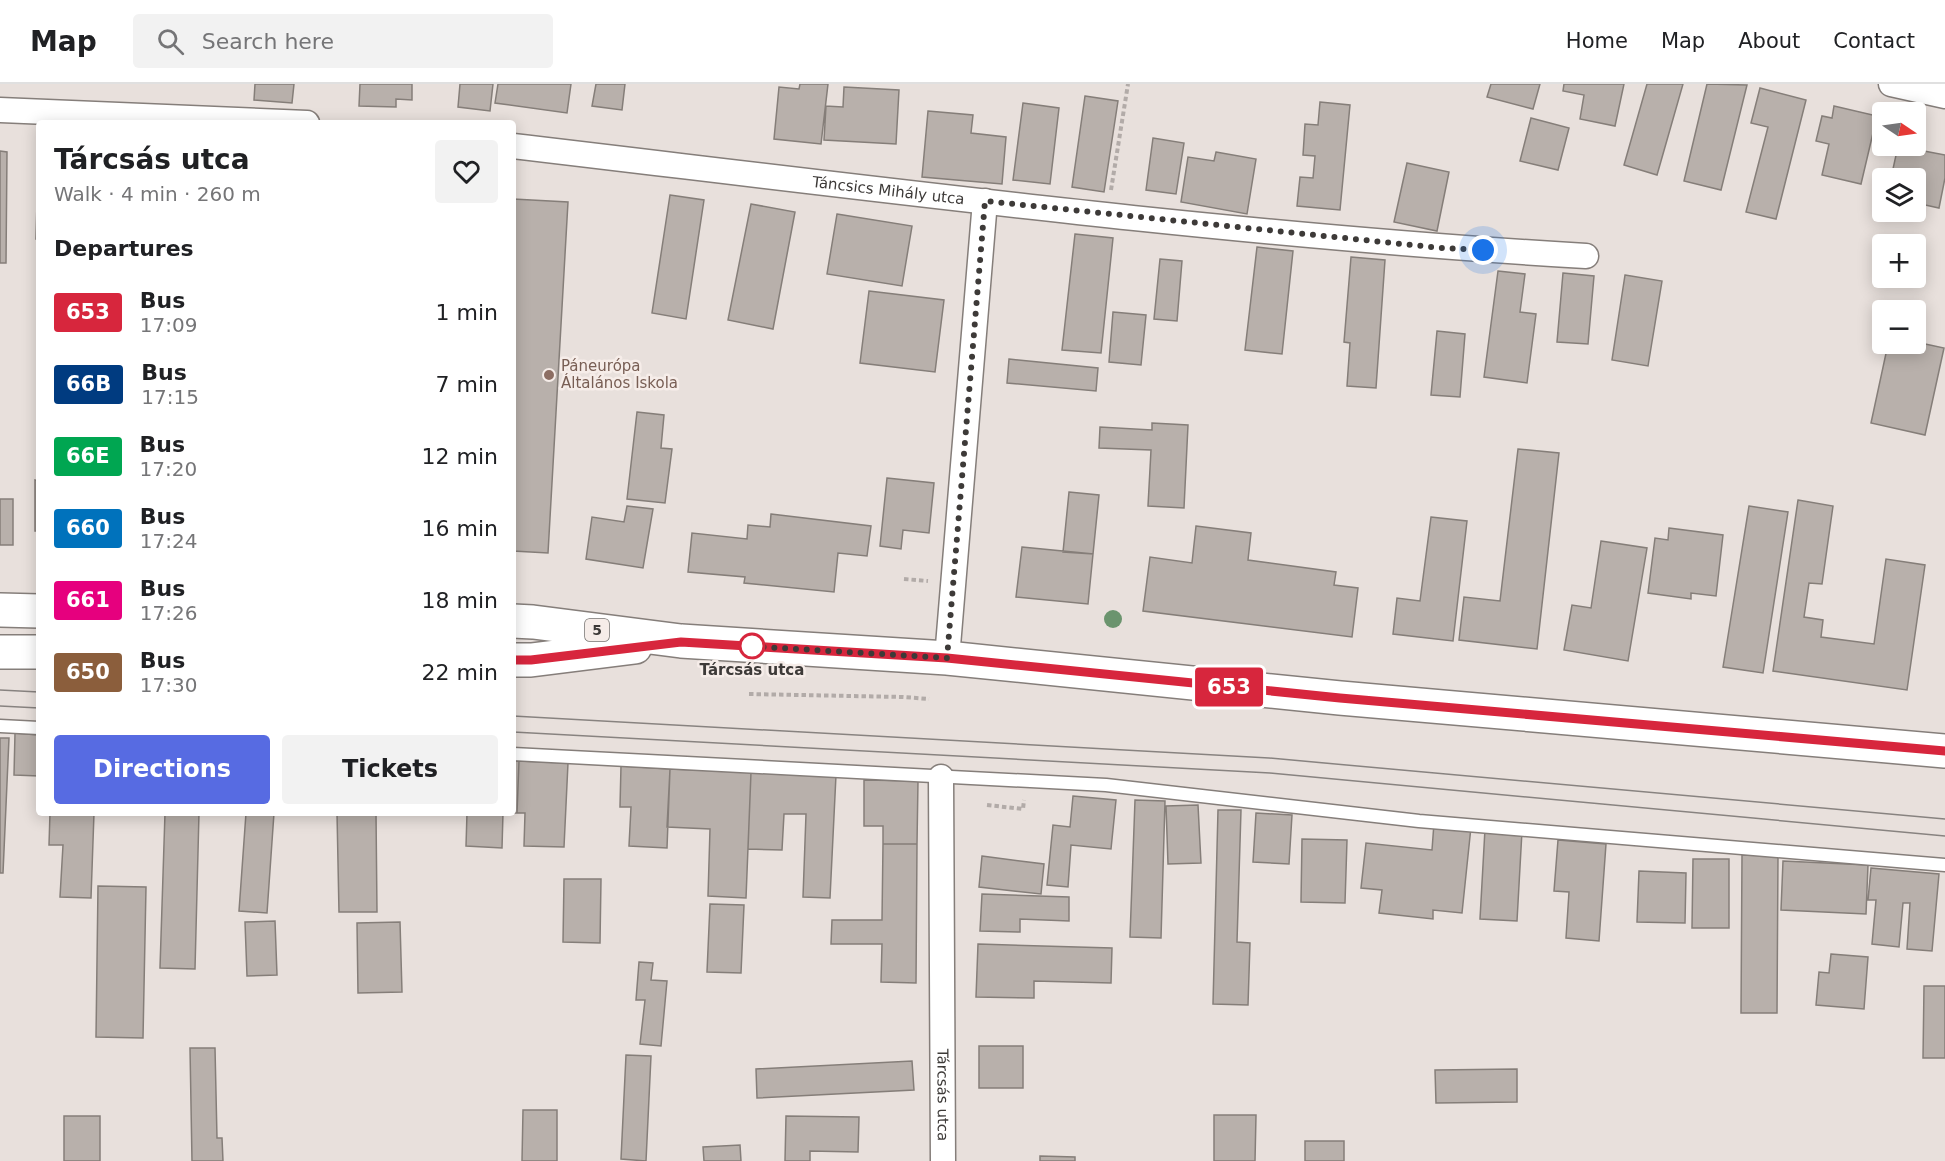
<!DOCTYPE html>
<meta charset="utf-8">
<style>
:root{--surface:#fff;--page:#f2f2f2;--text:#202124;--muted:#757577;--line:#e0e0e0;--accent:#576be2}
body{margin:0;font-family:"DejaVu Sans",sans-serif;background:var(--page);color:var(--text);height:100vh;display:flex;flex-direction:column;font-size:22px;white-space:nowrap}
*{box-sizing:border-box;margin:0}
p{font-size:20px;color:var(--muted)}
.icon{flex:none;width:33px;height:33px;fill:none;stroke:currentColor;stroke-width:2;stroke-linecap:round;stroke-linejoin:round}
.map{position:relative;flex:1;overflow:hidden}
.side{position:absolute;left:36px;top:36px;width:480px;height:696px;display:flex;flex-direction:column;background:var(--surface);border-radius:6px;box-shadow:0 3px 15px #0003}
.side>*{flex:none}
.badge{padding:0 12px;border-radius:4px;font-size:21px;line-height:39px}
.needle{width:39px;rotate:103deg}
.controls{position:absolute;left:1872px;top:18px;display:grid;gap:12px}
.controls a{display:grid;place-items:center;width:54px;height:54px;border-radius:6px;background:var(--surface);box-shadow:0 3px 15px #0003;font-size:30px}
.you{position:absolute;width:30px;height:30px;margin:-15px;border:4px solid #fff;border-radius:50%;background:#1a73e8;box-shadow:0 0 0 9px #1a73e833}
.map>.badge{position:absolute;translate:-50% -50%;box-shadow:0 0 0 3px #fff}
h2{padding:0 18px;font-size:22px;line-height:54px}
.round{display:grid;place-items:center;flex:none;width:63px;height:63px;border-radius:6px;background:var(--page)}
.summary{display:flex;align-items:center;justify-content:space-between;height:102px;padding:0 18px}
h1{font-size:28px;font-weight:600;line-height:45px}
.action{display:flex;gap:12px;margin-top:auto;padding:12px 18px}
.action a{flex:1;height:69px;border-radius:6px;background:var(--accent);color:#fff;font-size:24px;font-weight:600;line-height:69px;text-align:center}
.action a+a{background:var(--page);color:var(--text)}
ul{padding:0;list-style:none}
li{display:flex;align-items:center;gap:18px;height:72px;padding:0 18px}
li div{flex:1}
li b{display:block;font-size:22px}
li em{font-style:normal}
li .badge{min-width:66px;font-weight:700;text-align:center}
header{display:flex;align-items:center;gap:36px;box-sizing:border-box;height:84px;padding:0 30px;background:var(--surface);border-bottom:2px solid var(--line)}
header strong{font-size:28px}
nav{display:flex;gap:33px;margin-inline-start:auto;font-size:21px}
.search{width:420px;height:54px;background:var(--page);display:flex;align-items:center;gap:15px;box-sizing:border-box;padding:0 21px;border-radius:6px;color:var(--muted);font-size:22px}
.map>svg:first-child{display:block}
.building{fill:#b8b0ab;stroke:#857e79;stroke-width:1.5}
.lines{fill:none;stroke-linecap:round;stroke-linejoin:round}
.service-casing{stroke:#857e7a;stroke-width:15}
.minor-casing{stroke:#857e7a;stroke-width:27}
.primary-casing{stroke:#857e7a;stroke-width:36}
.path{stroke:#b2aba8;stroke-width:4;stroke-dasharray:4.5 3;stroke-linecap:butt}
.service{stroke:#fff;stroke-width:12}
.minor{stroke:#fff;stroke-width:24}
.primary{stroke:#fff;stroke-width:33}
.tram{stroke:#888380;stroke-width:1.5}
.tree{fill:#6b946e}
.line-casing{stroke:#fff;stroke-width:14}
.line{stroke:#d7263d;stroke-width:9}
.walk{stroke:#3d3a38;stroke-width:6;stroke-dasharray:0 10.8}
.education-dot{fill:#8d6e63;stroke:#f6ede9;stroke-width:2}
.stop-dot{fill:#fff;stroke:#d7263d;stroke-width:3}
.labels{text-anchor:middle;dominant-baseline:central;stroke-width:5;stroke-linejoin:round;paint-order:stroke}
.shield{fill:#f6ede9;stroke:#74706d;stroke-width:1.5}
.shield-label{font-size:14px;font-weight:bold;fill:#3d3a38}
.street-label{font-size:15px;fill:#3d3a38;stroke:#f6ede9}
.education-label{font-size:15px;fill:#785e54;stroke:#f6ede9;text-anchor:start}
.stop-label{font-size:15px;font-weight:bold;fill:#3d3a38;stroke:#f6ede9}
</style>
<header>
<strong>Map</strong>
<div class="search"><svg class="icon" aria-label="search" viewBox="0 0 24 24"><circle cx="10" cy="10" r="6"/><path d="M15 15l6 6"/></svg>Search here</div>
<nav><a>Home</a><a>Map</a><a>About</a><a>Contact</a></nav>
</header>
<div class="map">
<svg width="1945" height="1077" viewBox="0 0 1945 1077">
<rect width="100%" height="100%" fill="#e8e0dc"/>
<!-- building -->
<path class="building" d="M255,0h39l-2,19 -38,-3z
M360,0h52v16l-16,-1v8l-37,-1z
M460,0h33l-3,27 -32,-4z
M498,0h73l-4,29 -72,-10z
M596,0h29l-3,26 -30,-4z
M800,0h28l-7,60 -47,-5 5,-52 20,2z
M1491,0h49l-7,25 -46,-12z
M1564,0h60l-9,42 -35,-7 4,-24 -21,-4z
M1647,0h36l-26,91 -33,-10z
M1707,0l40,1 -26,105 -37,-9z
M844,3l55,3 -3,54 -72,-4 2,-34 17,1z
M1760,4l46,12 -30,119 -30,-7 22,-85 -17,-4z
M1085,12l33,5 -14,91 -32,-5z
M1320,18l30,3 -10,105 -43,-4 3,-29 13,1 2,-22 -12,-1 2,-31 13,1z
M1023,19l36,5 -9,76 -37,-4z
M1834,22l43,10 -16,68 -39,-9 7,-31 -13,-3 6,-25 10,2z
M928,27l45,4 -2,18 35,4 -4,47 -80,-7z
M1531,34l38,10 -11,42 -38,-9z
M1153,54l31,5 -8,51 -30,-4z
M1898,62l47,9v23l-6,30 -23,-5v-25h-25z
M0,67l7,1 -1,111h-6z
M1216,68l40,7 -9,55 -66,-12 7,-45 26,4z
M1407,79l42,9 -12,59 -43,-9z
M670,111l34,5 -18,119 -34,-6z
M513,115l55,3 -20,351 -35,-2z
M37,118h2v37h-3z
M751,120l44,8 -22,117 -45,-9z
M837,130l75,12 -10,60 -75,-12z
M1075,150l38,4 -12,115 -39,-3z
M1257,163l36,4 -11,103 -37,-4z
M1351,173l34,3 -9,128 -29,-2 3,-43 -6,-1z
M1160,175l22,2 -5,60 -23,-2z
M1498,187l27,3 -5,38 16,2 -9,69 -43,-6z
M1563,189l31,3 -6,68 -31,-2z
M1625,191l37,6 -14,85 -36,-6z
M869,207l75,9 -9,72 -75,-9z
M1113,228l33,3 -5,50 -32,-3z
M1437,247l28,3 -5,63 -29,-2z
M1916,258l28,6 -19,87 -54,-12 17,-79h28z
M1009,275l89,9 -2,23 -89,-8z
M637,328l27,3 -3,33 11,1 -7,54 -38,-4z
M1152,339l36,2 -4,83 -36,-2 3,-56 -52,-2 1,-21 52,3z
M1518,365l41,4 -22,196 -78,-9 5,-43 36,4z
M887,394l47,5 -5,50 -26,-3 -2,19 -21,-3z
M35,396l4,1v50h-4z
M1069,408l30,3 -6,59 -30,-2z
M0,415h13v46h-13z
M1798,416l35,6 -11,78 -13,-1 -5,34 19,3 -2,17 53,7 12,-85 39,6 -18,125 -134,-19z
M627,422l26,3 -10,59 -57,-9 6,-42 32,5z
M1749,422l39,6 -25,161 -40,-6z
M771,430l100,12 -4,30 -29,-3 -4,39 -90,-9 1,-6 -57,-5 4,-39 55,6 1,-14 22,2z
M1431,433l36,4 -14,120 -60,-7 4,-36 23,3z
M1196,442l55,7 -3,27 88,12 -2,13 24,3 -6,49 -209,-26 7,-54 42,6z
M1669,444l54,7 -7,61 -25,-3v6l-43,-6 7,-55 13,2z
M1601,457l46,7 -19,113 -64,-11 8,-45 19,3z
M1022,463l71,7 -5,50 -72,-7z
M15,649l24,2v41l-25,-1z
M0,654h9l-6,135h-3z
M513,677h6l-2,52h-4z
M519,677l49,2 -4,84 -40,-1 1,-33h-8z
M621,682l49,3 -3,79 -38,-2 2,-39h-11z
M670,685l81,3 -5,126 -38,-2 2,-67 -43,-2z
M751,688l85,3 -6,123 -27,-1 3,-83h-22l-2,36 -34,-1z
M864,696l54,1 -1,63h-34v-18h-19z
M1073,712l43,4 -5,49 -40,-4 -3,42 -21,-2 6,-60 17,2z
M1135,716l30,1 -4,137 -31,-1z
M1198,721l3,58 -33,1 -2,-58z
M1218,726h23l-4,132 13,1 -2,62 -35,-1z
M50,729h44l-3,85 -31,-1 3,-52h-14z
M165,729h34l-4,156 -35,-1z
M246,729h28l-7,100 -28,-2z
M337,729h39l1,99h-38z
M467,729h36l-1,35 -36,-2z
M1256,729l36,2 -3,49 -36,-2z
M1434,739l37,4 -9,86 -29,-3v9l-54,-6 3,-23 -21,-2 5,-45 66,7z
M1485,745l37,2 -5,90 -37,-2z
M1302,755l45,1 -2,63 -44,-1z
M1558,756l48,4 -7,97 -33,-3 3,-46 -15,-1z
M883,760h34l-1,139 -35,-1 1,-38h-51l1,-24h50z
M1742,771h36l-1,158h-36z
M982,772l62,8 -3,30 -62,-7z
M1693,775h36v69h-37z
M1783,777l85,4 -2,49 -85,-4z
M1871,784l68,6 -7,77 -25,-2 3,-46h-7l-4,44 -27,-3 4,-44h-8z
M1639,787l47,2 -1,50 -48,-1z
M564,795h37l-1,64 -37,-1z
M98,802l48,1 -3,151 -47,-1z
M982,810l87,3v24l-49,-2v13l-40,-1z
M710,820l34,1 -3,68 -34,-1z
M275,837l2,54 -30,1 -2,-54z
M400,838l2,70 -44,1 -1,-70z
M978,860l134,4 -1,35 -77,-2v17l-58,-1z
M1831,870l37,3 -4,52 -48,-4 3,-33 10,1z
M639,878l14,1 -2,17 16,1 -6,65 -21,-2 5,-44h-9z
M1924,902h21v72h-22z
M979,962h44v42h-44z
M190,964h25l2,90h5l1,23h-31z
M626,971l25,1 -5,105 -25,-2z
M912,977l2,29 -157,8 -1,-29z
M1517,985v33l-81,1 -1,-33z
M523,1026h34v51h-35z
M1214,1031h42l-1,46h-41z
M64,1032h36v45h-36z
M786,1032l73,1 -1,35 -48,-1v10h-25z
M1305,1057h39v20h-39z
M740,1061l1,16h-37l-1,-14z
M1040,1072l35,1v4h-35z"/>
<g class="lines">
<!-- service casing -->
<g class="service-casing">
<path id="service" d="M0,642l39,2
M513,670l593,31 313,36 526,44"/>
</g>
<!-- minor casing -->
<g class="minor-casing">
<g id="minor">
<path d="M1891,0l54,12"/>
<path d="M0,26l307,13"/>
<path id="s1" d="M513,62c357,42 714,89 1073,110"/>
<path d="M947,574l38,-457"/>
<path id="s2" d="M941,693l2,384"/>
</g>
</g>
<!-- primary casing -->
<g class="primary-casing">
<path id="primary" d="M0,526l39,1
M513,537l20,1 148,19 266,17 393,40 605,53
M0,568h39
M513,576h18l104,-13"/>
</g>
<!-- path -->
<path class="path" d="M1111,106l17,-106
M904,495l24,2
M749,610l154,3 26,2
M987,721l36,4 1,-9"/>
<!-- service -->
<use href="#service" class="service"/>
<!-- minor -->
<use href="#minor" class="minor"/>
<!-- primary -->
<use href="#primary" class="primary"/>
<!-- tram -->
<path class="tram" d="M0,606l39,2
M0,622l39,2
M513,632l756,42 676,61
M513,648l757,41 675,63"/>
</g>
<!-- trees -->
<circle class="tree" cx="1113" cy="535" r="9"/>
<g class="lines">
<!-- line casing -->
<g class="line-casing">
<path id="line" d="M513,576h18l150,-18 266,16 393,40 605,53"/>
</g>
<!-- line -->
<use href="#line" class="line"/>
<!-- walk -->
<path class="walk" d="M752,562h-5l200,12 38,-457 456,47 42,2"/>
</g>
<!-- markers -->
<circle class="education-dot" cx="549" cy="291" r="6"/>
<circle class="stop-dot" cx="752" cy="562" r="12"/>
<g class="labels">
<!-- shield labels -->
<rect class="shield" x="585" y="535" width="24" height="22" rx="4.5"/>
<g class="shield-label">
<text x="597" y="546">5</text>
</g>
<!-- street labels -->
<g class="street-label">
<text stroke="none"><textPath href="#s1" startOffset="378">Táncsics Mihály utca</textPath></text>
<text stroke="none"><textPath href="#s2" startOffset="318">Tárcsás utca</textPath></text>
</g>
<!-- education labels -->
<g class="education-label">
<text x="561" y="282">Páneurópa<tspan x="561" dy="17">Általános Iskola</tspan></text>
</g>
<!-- stop labels -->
<g class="stop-label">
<text x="752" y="586">Tárcsás utca</text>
</g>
</g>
</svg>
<div class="controls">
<a><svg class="needle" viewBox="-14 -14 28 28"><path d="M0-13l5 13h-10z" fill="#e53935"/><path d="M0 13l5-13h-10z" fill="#757577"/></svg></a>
<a><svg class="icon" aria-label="layers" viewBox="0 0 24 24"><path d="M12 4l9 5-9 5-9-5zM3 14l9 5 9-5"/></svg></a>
<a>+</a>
<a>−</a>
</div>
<div class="you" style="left:1483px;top:166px"></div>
<b class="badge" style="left:1229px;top:603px;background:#d7263d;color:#fff">653</b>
<section class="side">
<div class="summary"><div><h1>Tárcsás utca</h1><p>Walk · 4 min · 260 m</p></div><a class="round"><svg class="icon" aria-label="heart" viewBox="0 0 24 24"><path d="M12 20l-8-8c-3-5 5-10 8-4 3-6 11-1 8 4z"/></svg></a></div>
<h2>Departures</h2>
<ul>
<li><span class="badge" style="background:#d7263d;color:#fff">653</span><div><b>Bus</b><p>17:09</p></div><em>1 min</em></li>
<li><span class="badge" style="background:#003b80;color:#fff">66B</span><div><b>Bus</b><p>17:15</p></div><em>7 min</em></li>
<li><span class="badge" style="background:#00a651;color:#fff">66E</span><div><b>Bus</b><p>17:20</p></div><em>12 min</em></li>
<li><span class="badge" style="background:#0072bc;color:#fff">660</span><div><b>Bus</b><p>17:24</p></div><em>16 min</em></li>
<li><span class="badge" style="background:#e6007e;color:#fff">661</span><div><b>Bus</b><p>17:26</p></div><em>18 min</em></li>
<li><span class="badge" style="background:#8b5e3c;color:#fff">650</span><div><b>Bus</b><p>17:30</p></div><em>22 min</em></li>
</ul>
<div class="action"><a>Directions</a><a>Tickets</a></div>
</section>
</div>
